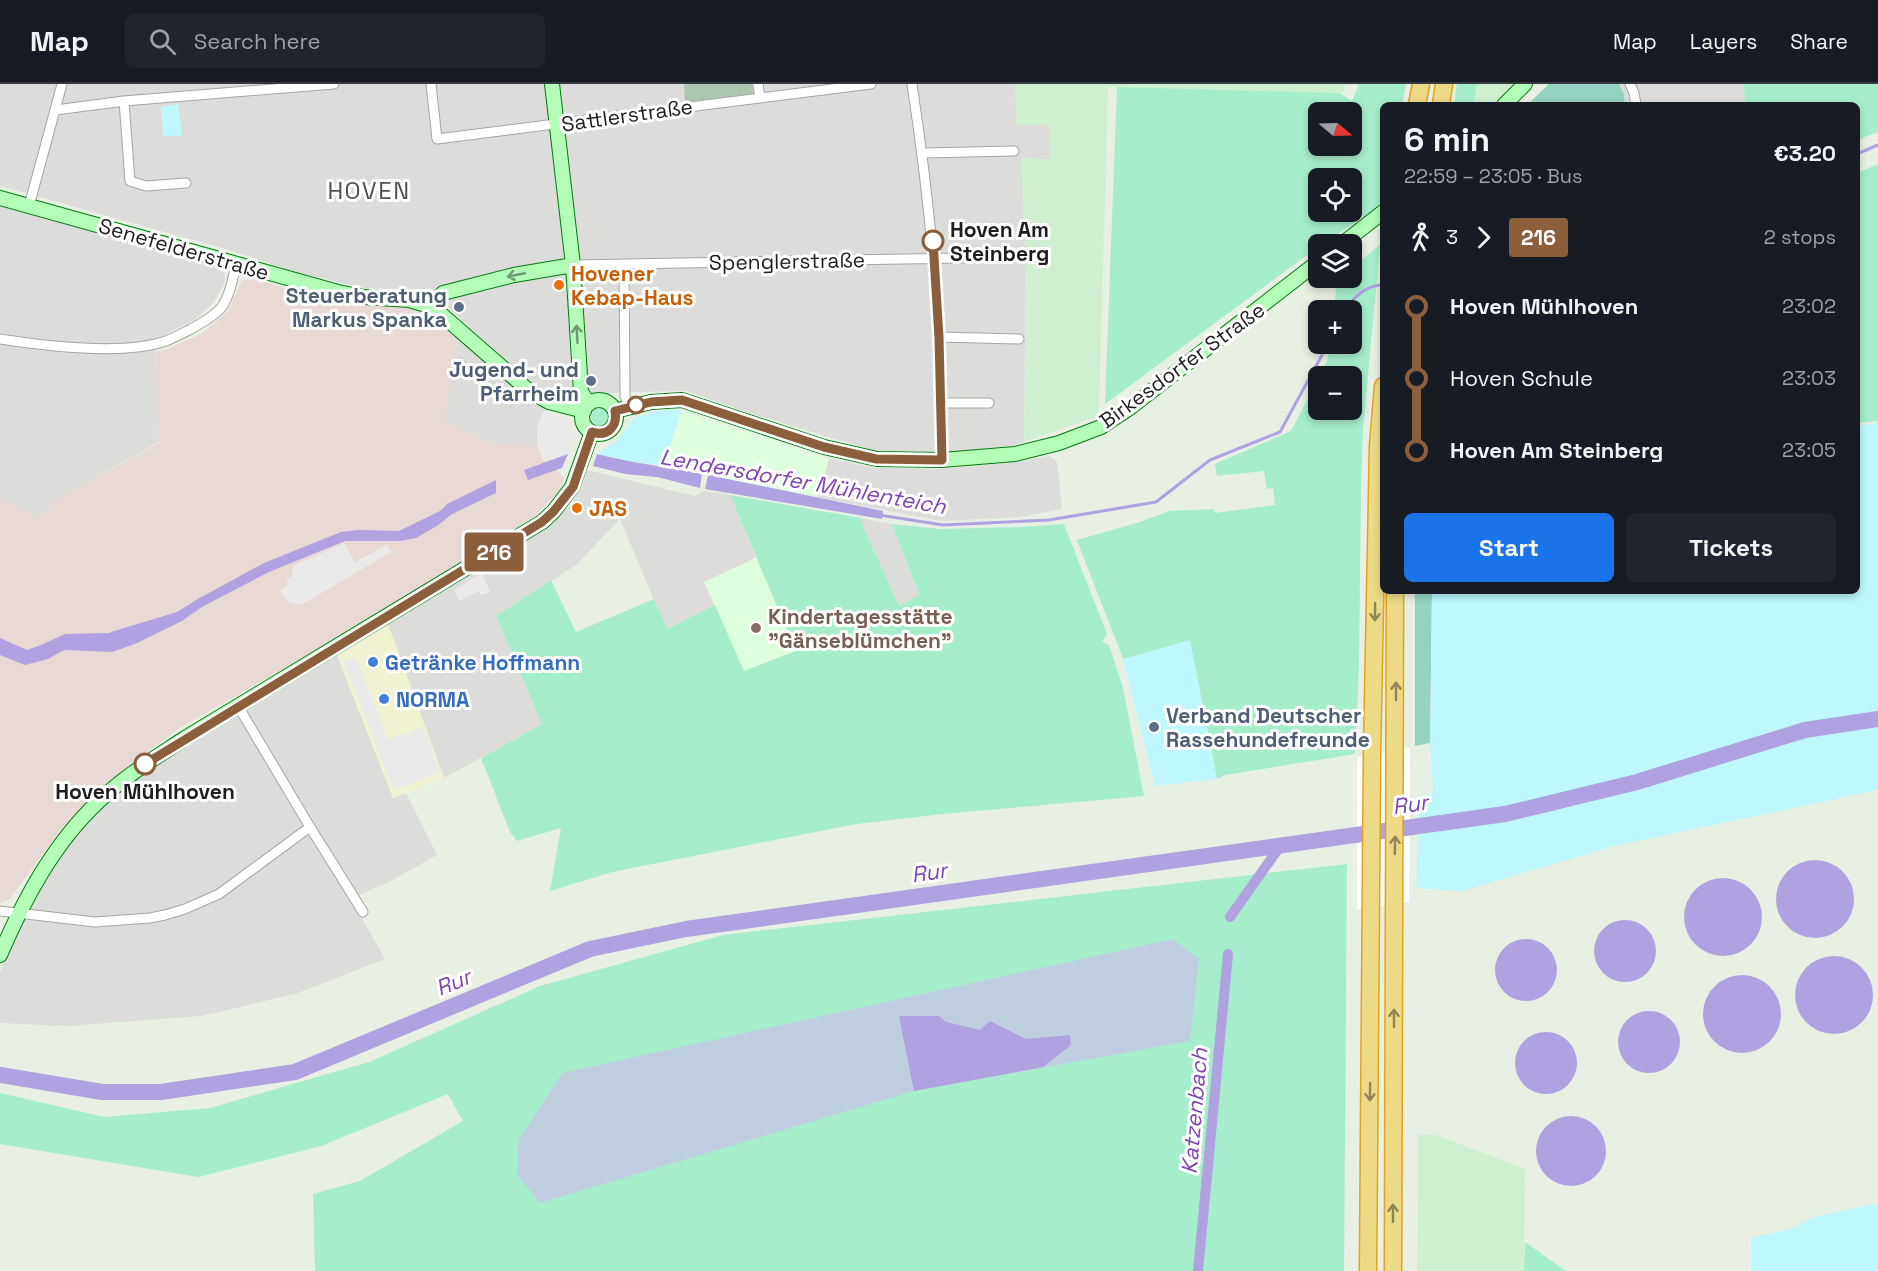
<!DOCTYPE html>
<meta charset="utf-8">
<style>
:root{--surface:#171b24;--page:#20242c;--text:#f1f3f6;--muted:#9ea1a6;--line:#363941;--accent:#1a73e8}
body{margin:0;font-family:"Space Grotesk",sans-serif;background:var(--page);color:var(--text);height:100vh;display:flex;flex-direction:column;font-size:22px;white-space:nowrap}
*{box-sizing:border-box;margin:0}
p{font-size:20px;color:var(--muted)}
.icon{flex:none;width:33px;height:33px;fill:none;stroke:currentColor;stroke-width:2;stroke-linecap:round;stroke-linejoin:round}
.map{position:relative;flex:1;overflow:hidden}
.drawer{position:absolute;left:1380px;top:18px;width:480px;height:492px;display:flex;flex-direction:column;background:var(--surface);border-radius:9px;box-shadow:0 3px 9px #0003}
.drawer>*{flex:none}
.badge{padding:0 12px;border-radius:4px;font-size:21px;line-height:39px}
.needle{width:39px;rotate:109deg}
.fabs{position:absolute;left:1308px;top:18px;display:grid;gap:12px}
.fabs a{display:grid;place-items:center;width:54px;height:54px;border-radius:9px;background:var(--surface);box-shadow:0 3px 9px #0003;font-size:30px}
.map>.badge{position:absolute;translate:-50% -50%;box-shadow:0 0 0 3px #fff}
.legs{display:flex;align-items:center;gap:9px;height:66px;padding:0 24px;font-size:20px}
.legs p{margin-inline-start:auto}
.summary{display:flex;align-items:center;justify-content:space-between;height:102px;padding:0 24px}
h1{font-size:33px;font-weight:600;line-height:45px}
.primary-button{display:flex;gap:12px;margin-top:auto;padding:12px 24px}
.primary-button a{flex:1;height:69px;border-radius:9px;background:var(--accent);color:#fff;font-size:24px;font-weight:600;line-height:69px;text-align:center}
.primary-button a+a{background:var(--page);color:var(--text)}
ul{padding:0 24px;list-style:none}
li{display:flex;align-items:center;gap:21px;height:72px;font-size:22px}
li i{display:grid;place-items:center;width:9px;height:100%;margin:0 8px;background:currentColor}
li i::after{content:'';width:15px;height:15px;margin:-8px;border:4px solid;border-radius:50%;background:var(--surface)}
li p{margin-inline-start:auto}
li:first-child i{background:linear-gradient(#0000 50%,currentColor 0)}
li:last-child i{background:linear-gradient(currentColor 50%,#0000 0)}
header{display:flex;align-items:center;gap:36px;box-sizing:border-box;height:84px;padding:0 30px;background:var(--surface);border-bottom:2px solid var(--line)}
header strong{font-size:28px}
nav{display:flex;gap:33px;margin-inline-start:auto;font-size:21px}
.search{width:420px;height:54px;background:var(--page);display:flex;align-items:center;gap:15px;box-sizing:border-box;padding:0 21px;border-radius:9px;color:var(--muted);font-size:22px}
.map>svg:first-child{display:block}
.residential{fill:#dcdcdb}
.commercial{fill:#f0f2d2}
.industrial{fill:#e9d9d5}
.education{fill:#ddffde}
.construction{fill:#aec5af}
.farmland{fill:#cef0d0}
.grass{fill:#a6edcb;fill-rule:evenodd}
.forest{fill:#96d2c1}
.wetland{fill:#bfcedf}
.park{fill:#bef7fd}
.parking{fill:#eaeaea}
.water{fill:#b0a1e0}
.pier{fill:#fff}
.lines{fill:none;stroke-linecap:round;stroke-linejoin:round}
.stream{stroke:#b0a1e0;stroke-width:3}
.canal{stroke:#b0a1e0;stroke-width:10}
.river{stroke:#b0a1e0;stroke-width:16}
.street-casing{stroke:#a5a5a5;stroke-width:11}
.secondary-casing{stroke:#007a0f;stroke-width:16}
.highway-casing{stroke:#e5a219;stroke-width:19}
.street{stroke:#fff;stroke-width:9}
.secondary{stroke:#b4fdb9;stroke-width:14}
.highway{stroke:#ecda86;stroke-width:16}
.oneway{stroke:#709973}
.oneway2{stroke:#8f8557}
.line-1-casing{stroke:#fff;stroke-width:14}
.line-1{stroke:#8b5e3c;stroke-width:9}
.stop-1-dot{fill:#fff;stroke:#8b5e3c;stroke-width:3}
.food-dot{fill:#e8710a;stroke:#fff;stroke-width:2}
.service-dot{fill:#5c6f8a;stroke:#fff;stroke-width:2}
.education-dot{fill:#8d6e63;stroke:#fff;stroke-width:2}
.shop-dot{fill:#3f7fe0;stroke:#fff;stroke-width:2}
.labels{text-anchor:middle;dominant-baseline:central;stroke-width:6;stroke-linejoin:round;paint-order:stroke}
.street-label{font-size:21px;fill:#1e1e1e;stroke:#fff}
.stop-label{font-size:21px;font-weight:bold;fill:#1e1e1e;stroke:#fff;text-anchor:start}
.food-label{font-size:21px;font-weight:bold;fill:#c56008;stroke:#fff;text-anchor:start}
.service-label{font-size:21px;font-weight:bold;fill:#4e5e75;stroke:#fff;text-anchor:end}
.education-label{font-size:21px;font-weight:bold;fill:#785e54;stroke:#fff;text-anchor:start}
.shop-label{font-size:21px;font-weight:bold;fill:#366cbe;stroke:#fff;text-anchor:start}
.water-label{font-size:22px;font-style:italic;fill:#7e44b4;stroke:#fff}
.quarter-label{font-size:24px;letter-spacing:1.5px;fill:#515151;stroke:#fff}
</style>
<header>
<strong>Map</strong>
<div class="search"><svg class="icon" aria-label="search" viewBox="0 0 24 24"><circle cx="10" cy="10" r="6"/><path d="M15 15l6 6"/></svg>Search here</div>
<nav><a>Map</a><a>Layers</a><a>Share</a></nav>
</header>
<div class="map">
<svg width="1878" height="1187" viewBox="0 0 1878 1187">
<rect width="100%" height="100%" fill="#e7f0e3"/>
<!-- residential -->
<path class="residential" d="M0,0h1015l2,41h33l1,34h-30l5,105 -2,178 -12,4 -73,7 -61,-1 -132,-40 -60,-21 -59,1 -59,5 -19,-1 -19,-12 -88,-82 -31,-11 -46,-3 -67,-15 -69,-23 -229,-64z
M1619,0h125l1,21h-120l-1,-11z
M0,122l220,61 5,8 -1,9 -11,19 -19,17 -42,21 3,11 5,89 -104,59 -17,19 -39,-21z
M458,252l87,71 -8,20v18l-44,-1 -49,-24z
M1049,372l8,6 5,47 -40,8 -81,4 -124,-24 12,-38 -7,-2 54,11 67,1 74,-7z
M587,386l108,26 9,-5 26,4 26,63 -52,24 11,23 -49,24 -46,-110 -44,46 -80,51 46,108 -98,54 -56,-154 82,-52 77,-44 25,-25z
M861,434l31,6 27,72 -20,10 -35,-77z
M337,571l56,143 13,-5 31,62 -50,28 -26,11 -9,7 33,58 -90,35 -94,22 -134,10 -67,-3v-50l6,-18 41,-79 25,-35 32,-35 37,-30 46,-32 60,-38z"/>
<!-- commercial -->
<path class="commercial" d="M388,540l56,154 -51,20 -56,-143z"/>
<!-- industrial -->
<path class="industrial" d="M251,194l79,22 35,5 43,1 19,5 31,25 -14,84 49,24 44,1 27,33 -6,14 -22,23 -128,82 -230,132 -47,35 -37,31 -33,34 -51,70 -10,4v-405l39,21 17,-19 104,-58 -5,-90 12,-3 34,-15 26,-22 15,-31z"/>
<!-- education -->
<path class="education" d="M681,327l148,48 -12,38 -153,-31z
M756,474l41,93 -53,20 -40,-89z"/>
<!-- construction -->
<path class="construction" d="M684,0h68l2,10 -69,8z"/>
<!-- farmland -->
<path class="farmland" d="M1015,0h330l-1,7 -4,2 -232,-6 -9,323 -4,7 -71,25 2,-178 -5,-106 30,1 -1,-34h-33z
M1477,0h41l-21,21h-24z
M1418,1051h18l89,34 -1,102h-107z"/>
<!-- grass -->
<path class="grass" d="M1359,0h47l-4,21h-19v99l-61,40h-4v3l-213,157 12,-317 223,6 12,8zM1318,28h34v34h-34zM1318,94h34v34h-34z
M1457,0h20l-4,21h-19z
M1744,0h134v48l-21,8v-35h-112z
M1878,80v257l-21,2v-250z
M1380,161l-17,185 -2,56 -2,180 -4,88 -130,21 -8,4 -27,-138 -67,18 -46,-119 63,-18 29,-11 45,-2 1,4 60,-8 -2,-17 -6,1 -3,-18 -47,5 -2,-12 76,-33 27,-53v32h34v-34h-33l8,-14 3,-18h22v-34h-18l3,-32h15v-11z
M591 333a9 9 0 1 1 18 0a9 9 0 1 1-18 0Z
M730,411l131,23 3,11 35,77 20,-11 -27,-71 48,5 82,-2 42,-3 43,110 -5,8 7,3 14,43 21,108 -201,18 -87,10 -244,48 -62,19 11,-63 -44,13 -7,-9 -29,-74 61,-34 -46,-108 55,-36 25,52 78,-33 13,30 48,-24 29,66 52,-20z
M1347,780l-3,407h-1029l-2,-77 47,-13 103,-60 -15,-27 -127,52 -123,31 -198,-33v-51l104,24 106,-9 159,-46 171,-76 183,-51z
M1525,1158l41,29h-42z"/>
<!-- forest -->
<path class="forest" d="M1549,0h70l5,10 1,11h-98z
M1415,507h17l-2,152 -15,3z"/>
<!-- wetland -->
<path class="wetland" d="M1173,855l26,20 -9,82 -276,50 -374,112 -23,-28 2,-36 43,-66z"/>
<!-- park -->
<path class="park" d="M178,20l4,31 -19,2 -2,-30z
M674,325l7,2 -17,55 -38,-5 -29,-7 20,-13 17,-23 19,-6z
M1878,339v367l-264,56 -155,46 -9,-2 -34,-2 3,-91 14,-4 -3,-58 2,-144h425v-165z
M1190,556l27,139 -62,7 -32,-127z
M1878,1119v68h-127l1,-11 -1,-22 40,-9 23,-12z"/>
<!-- parking -->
<path class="parking" d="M544,326l16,6 9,6 5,14 -6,18 -24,8 -7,-17v-18z
M344,459l11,19 32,-17 4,7 -90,53 -14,-4 -7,-10 7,-5v-7l5,-3 1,-10z
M482,489l8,19 -9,3 -2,-4 -20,10 -5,-11z
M356,574l32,82 35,-13 17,45 -47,18 -49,-128z"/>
<!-- water -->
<path class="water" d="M568,370l-6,14 -34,12 -4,-10z
M597,370c35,9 70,13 105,20l-2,14 -43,-11 -32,-3 -32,-8z
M708,391l175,36 -1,8 -177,-30z
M496,396v13l-44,21 -15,12 -21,12 -16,3h-55l-76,31 -67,35 -20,14 -47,23 -23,8 -48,-2 -16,9 -23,6 -25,-10v-17l27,12 14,-5 24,-11 45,-1 1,-1 66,-20 19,-12 68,-37 77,-31 18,-2 40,1 41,-20 7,-7z
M1776 815a39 39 0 1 1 78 0a39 39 0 1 1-78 0Z
M1684 833a39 39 0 1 1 78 0a39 39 0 1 1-78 0Z
M1594 867a31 31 0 1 1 62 0a31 31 0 1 1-62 0Z
M1495 886a31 31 0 1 1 62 0a31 31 0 1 1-62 0Z
M1795 911a39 39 0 1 1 78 0a39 39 0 1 1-78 0Z
M1703 930a39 39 0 1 1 78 0a39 39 0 1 1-78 0Z
M1618 958a31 31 0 1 1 62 0a31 31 0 1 1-62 0Z
M899,932h40l7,6 34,8 10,-9 36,18 44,-4 1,10 -28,22 -129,24z
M1515 979a31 31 0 1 1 62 0a31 31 0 1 1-62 0Z
M1536 1067a35 35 0 1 1 70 0a35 35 0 1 1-70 0Z"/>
<!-- pier -->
<path class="pier" d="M1410,664l-1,154 -52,8v-153z"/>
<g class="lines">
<!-- stream -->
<path class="stream" d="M1857,70l21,-9
M1346,226c7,-13 21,-25 37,-25
M879,431l64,10 106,-5 107,-18 54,-42 70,-28 48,-88"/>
<!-- canal -->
<path class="canal" d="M1230,833l51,-72
M1198,1187l30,-317"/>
<!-- river -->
<path class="river" d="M0,991l102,17h59l134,-20 295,-123 96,-20 819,-115 132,-32 168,-52 73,-11"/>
<!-- street casing -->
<g class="street-casing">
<path id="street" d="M431,0l6,55 434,-55
M758,0l2,14
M912,0c19,126 31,249 30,376
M1630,0l4,9 2,12
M124,17l6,80 16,5 40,-3
M56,26l68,-9 210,-17
M923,69l91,-2
M29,122l33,-122
M624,180l1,132 4,11
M573,181l441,-8
M939,253l80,2
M0,255c45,7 122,17 166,2 8,-3 17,-8 25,-12 9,-5 23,-13 30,-21 9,-12 12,-30 15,-44
M942,319h47
M310,743l53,85
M0,827l95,11 55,-4 15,-3 20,-6 34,-15 91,-67 -72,-121"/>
</g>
<!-- secondary casing -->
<g class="secondary-casing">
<path id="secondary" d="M552,0l21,181 8,127 8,12
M1504,21l21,-21
M0,114l338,94 26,5 45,3 24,7 95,83 21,12 35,9
M1342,160l41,-32
M433,223l10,-14 71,-18 59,-10
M582 333a17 17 0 1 1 34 0a17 17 0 1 1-34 0Z
M615,327l36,-9 31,-2 142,47 53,12 65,1 73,-6 44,-11 42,-16 30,-20 187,-145
M0,871c24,-56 54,-112 99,-154 26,-25 56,-43 86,-63l357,-216 11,-10 19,-25 20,-55"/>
</g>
<!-- highway casing -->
<g class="highway-casing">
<path id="highway" d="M1417,21l4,-21
M1441,21l3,-21
M1368,1187l4,-517 6,-308 5,-60
M1393,1187l2,-680"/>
</g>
<!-- street -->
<use href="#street" class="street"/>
<!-- secondary -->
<use href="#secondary" class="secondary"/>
<!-- highway -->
<use href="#highway" class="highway"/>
</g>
<!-- one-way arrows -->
<defs><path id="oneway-shaft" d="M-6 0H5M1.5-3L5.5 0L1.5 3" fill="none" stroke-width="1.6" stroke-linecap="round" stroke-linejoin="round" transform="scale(1.5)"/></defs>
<g class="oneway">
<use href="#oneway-shaft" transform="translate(516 191) rotate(169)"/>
<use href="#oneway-shaft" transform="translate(577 250) rotate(-93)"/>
</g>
<g class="oneway2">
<use href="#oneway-shaft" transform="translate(1375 528) rotate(91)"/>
<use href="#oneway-shaft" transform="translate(1396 607) rotate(-90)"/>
<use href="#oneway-shaft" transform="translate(1395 761) rotate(-89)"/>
<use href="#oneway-shaft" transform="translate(1394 934) rotate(-90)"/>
<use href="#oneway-shaft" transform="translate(1370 1008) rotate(91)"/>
<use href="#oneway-shaft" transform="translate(1393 1129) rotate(-90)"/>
</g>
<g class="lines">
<!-- line-1 casing -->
<g class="line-1-casing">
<path id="line-1" d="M145,680l397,-242 11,-10 20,-25 19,-55c15,5 26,-5 23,-21l36,-9 31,-2 142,47 35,8 17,4 66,1 -3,-123 -6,-96"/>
</g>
<!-- line-1 -->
<use href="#line-1" class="line-1"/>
</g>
<!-- markers -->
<g class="stop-1-dot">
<circle cx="933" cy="157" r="10"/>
<circle cx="636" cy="321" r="8"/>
<circle cx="145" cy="680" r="10"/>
</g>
<g class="food-dot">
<circle cx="559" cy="201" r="6"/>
<circle cx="577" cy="424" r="6"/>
</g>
<g class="service-dot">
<circle cx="459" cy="223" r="6"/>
<circle cx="591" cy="297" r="6"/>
<circle cx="1154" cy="643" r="6"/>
</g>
<circle class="education-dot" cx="756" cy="544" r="6"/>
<g class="shop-dot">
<circle cx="373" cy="578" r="6"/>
<circle cx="384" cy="615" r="6"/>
</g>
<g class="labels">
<!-- street labels -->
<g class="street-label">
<text transform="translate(627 31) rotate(-8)">Sattlerstraße</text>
<text transform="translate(184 165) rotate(16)">Senefelderstraße</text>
<text transform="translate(787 177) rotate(-1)">Spenglerstraße</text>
<text transform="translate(1182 281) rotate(-36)">Birkesdorfer Straße</text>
</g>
<!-- stop labels -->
<g class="stop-label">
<text x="950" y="145">Hoven Am<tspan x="950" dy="24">Steinberg</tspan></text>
<text x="145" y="707" text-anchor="middle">Hoven Mühlhoven</text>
</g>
<!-- food labels -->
<g class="food-label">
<text x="571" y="189">Hovener<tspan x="571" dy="24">Kebap-Haus</tspan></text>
<text x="589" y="424">JAS</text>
</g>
<!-- service labels -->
<g class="service-label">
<text x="447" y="211">Steuerberatung<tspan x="447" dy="24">Markus Spanka</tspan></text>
<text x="579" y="285">Jugend- und<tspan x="579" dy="24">Pfarrheim</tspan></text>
<text x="1166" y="631" text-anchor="start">Verband Deutscher<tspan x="1166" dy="24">Rassehundefreunde</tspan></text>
</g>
<!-- education labels -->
<g class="education-label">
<text x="768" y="532">Kindertagesstätte<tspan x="768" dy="24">"Gänseblümchen"</tspan></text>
</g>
<!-- shop labels -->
<g class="shop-label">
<text x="385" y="578">Getränke Hoffmann</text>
<text x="396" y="615">NORMA</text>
</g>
<!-- water labels -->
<g class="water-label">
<text transform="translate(803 397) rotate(10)">Lendersdorfer Mühlenteich</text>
<text transform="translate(1410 720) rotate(-8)">Rur</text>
<text transform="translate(929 788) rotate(-8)">Rur</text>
<text transform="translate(453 898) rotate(-23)">Rur</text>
<text transform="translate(1194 1027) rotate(-85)">Katzenbach</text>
</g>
<!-- quarter labels -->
<g class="quarter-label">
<text x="369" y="106">HOVEN</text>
</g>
</g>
</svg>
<div class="fabs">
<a><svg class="needle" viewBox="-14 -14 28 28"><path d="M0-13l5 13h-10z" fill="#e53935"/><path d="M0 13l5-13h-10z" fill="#9ea1a6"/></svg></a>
<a><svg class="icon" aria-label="locate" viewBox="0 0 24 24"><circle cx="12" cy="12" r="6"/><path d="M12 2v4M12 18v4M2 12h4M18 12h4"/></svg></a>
<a><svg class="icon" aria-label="layers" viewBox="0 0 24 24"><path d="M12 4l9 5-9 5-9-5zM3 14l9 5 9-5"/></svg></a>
<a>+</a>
<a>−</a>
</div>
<b class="badge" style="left:494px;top:468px;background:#8b5e3c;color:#fff">216</b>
<section class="drawer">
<div class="summary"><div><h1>6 min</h1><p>22:59 – 23:05 · Bus</p></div><b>€3.20</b></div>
<div class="legs"><svg class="icon" aria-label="walk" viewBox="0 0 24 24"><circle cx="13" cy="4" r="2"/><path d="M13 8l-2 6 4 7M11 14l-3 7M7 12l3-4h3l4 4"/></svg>3<svg class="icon" aria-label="forward" viewBox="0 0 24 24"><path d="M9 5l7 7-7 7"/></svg><b class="badge" style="background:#8b5e3c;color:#fff">216</b><p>2 stops</p></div>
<ul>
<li><i style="color:#8b5e3c"></i><b>Hoven Mühlhoven</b><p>23:02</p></li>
<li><i style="color:#8b5e3c"></i><span>Hoven Schule</span><p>23:03</p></li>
<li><i style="color:#8b5e3c"></i><b>Hoven Am Steinberg</b><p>23:05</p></li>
</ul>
<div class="primary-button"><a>Start</a><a>Tickets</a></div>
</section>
</div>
